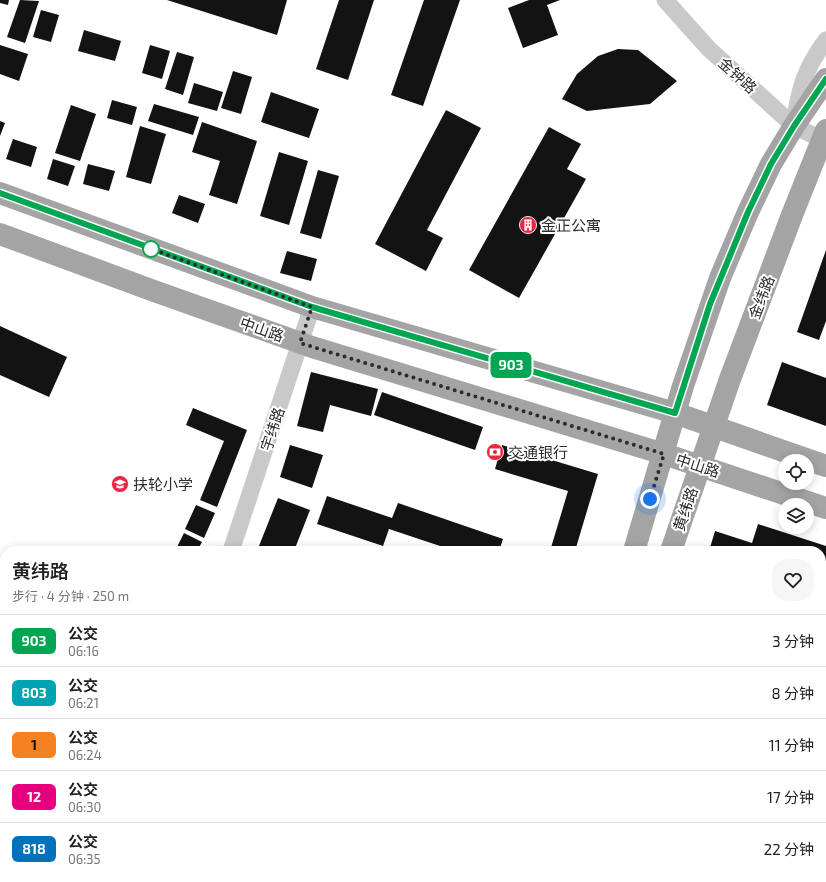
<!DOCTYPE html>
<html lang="zh">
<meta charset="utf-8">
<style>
:root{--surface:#fff;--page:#f6f6f6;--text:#202124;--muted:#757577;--line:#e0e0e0}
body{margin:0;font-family:"Exo 2","Noto Sans SC",sans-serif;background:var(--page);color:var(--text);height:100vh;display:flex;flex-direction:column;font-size:15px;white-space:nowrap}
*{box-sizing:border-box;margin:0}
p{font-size:13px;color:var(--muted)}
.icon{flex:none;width:22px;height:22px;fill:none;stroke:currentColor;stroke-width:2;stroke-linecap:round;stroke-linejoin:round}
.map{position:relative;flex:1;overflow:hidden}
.side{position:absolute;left:0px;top:546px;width:826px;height:336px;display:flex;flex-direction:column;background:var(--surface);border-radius:16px 16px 0 0;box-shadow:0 2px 10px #0003}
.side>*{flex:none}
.badge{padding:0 8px;border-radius:6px;font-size:14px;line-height:26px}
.buttons{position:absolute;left:778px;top:454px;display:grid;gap:8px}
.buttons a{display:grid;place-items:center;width:36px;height:36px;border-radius:50%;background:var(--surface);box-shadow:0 2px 10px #0003;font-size:20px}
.you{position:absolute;width:20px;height:20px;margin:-10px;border:3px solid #fff;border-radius:50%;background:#1a73e8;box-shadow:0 0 0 6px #1a73e833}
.map>.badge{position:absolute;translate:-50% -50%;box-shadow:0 0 0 2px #fff}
.round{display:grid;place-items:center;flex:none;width:42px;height:42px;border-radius:16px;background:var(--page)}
.summary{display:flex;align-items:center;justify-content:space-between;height:68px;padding:0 12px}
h1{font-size:19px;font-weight:600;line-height:30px}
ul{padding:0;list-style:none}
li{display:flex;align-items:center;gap:12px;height:52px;padding:0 12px;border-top:1px solid var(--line)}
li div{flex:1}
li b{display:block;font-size:15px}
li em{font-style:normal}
li .badge{min-width:44px;font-weight:700;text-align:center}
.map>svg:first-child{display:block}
.building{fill:#131313}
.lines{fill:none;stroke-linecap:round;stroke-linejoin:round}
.minor{stroke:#c9c9c9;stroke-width:17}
.major{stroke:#a4a4a4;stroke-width:22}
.line-casing{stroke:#fff;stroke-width:9}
.line{stroke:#00a651;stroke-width:6}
.walk{stroke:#2c2c2c;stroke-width:4;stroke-dasharray:0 7.2}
.stop-dot{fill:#fff;stroke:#00a651;stroke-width:2}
.labels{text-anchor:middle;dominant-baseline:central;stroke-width:4;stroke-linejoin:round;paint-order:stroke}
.street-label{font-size:15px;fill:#2c2c2c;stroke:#fff}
.poi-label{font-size:15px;fill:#2c2c2c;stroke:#fff;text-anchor:start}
</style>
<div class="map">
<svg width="826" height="882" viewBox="0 0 826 882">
<rect width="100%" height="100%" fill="#fff"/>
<!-- building -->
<path class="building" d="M0,0h9l-1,5 -8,-2z
M20,0l19,1 -14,42 -18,-6z
M167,0h120l-10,35z
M339,0h35l-26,80 -32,-11z
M424,0h36l-37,106 -32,-11z
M529,0h31l-13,5 11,30 -35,13 -15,-40z
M41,10l18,5 -8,27 -18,-5z
M84,30l37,11 -6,20 -37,-10z
M0,45l28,9 -9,27 -19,-7z
M150,45l20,6 -8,28 -20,-6z
M618,49l20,1 39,31 -27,23 -63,7 -25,-12 15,-25 21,-18z
M177,52l17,5 -11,38 -18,-6z
M233,71l19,6 -11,37 -20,-6z
M194,83l29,9 -6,19 -29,-8z
M271,92l48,17 -10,29 -48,-16z
M112,100l25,7 -5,18 -25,-7z
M154,104l45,13 -6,18 -45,-14z
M71,105l25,9 -16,47 -25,-8z
M446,110l35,18 -54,102 16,8 -17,33 -51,-27z
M0,121l5,2 -5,13z
M202,122l55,19 -20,63 -28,-9 11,-34 -28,-9z
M140,126l26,8 -15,50 -25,-7z
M549,127l32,17 -14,25 19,10 -67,119 -50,-28z
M13,139l24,8 -6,20 -25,-8z
M279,152l29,9 -19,64 -29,-9z
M53,159l22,7 -7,20 -21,-7z
M88,164l27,7 -6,20 -26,-7z
M318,170l21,6 -18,63 -21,-6z
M179,195l26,9 -7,19 -26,-10z
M826,250v71l-7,19 -22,-8z
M287,251l30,8 -6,22 -31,-8z
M0,326l67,31 -18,40 -49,-22z
M782,362l44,16v48l-59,-21z
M311,372l67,17 -7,27 -41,-11 -7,27 -26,-6z
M382,392l101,35 -8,23 -101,-35z
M193,408l54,22 -30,77 -17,-7 24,-59 -38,-16z
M290,445l33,10 -11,33 -32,-11z
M502,445l96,29 -23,77h-25l18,-60 -73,-22z
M327,496l65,22 6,-15 105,36 -4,12h-44l-66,-22 -6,17 -66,-22z
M278,498l32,12 -16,41h-37z
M196,505l19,8 -11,25 -19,-9z
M758,524l68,22v38l-5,-2v-31h-112l6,-20 37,12z
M184,533l18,9 -5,9h-22z
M0,573l5,2v46l-5,-2z
M826,618v20l-5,-1v-4z
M0,698l5,2 -4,21h-1z
M821,730l5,1v35l-5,-1z
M5,784v31l-5,-1v-15z
M823,798l3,1v83h-112l1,-5h106v-72z
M0,829l5,2v40l-5,-2z
M21,877h28l-2,5h-13z
M65,877h30l-2,5h-22l-7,-3z
M171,877h108l14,5h-108z
M423,877h43l-1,5h-28z"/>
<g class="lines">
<!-- minor -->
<path class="minor" d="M665,0l44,49 85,77 27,13 5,-3
M794,125c5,-36 10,-55 32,-85
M231,551l81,-244
M0,677l5,2
M611,877l15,5
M121,882l2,-5"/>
<!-- major -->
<path class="major" d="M0,193l312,114 363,106 151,53
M0,234l154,57 158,56 352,107 162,54
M634,551l49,-165 37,-108 28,-66 23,-48 23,-38 32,-47
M671,551l59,-172 62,-164 34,-85
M524,882l2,-5
M558,882l2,-5"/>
</g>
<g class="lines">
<!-- line casing -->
<g class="line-casing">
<path id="line" d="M0,193l312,114 363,106 35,-109 38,-92 23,-48 23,-38 32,-47"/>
</g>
<!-- line -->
<use href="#line" class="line"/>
<!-- walk -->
<path class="walk" d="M151,249l-5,-2 166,60 -12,36 364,111 -14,45"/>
</g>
<!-- icons -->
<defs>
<g id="building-disc" transform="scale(0.9)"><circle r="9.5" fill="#ec2544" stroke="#fff"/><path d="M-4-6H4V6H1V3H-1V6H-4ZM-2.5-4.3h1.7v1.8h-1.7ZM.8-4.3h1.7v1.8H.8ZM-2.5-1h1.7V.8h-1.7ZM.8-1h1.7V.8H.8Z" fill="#fff"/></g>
<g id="bank-disc" transform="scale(0.9)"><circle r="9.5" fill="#ec2544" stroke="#fff"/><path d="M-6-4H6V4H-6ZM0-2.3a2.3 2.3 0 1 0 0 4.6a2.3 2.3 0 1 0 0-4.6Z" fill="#fff"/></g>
<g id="school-disc" transform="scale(0.9)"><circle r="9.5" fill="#ec2544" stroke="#fff"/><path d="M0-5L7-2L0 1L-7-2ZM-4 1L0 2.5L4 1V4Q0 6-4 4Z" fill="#fff"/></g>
</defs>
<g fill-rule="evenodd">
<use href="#building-disc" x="528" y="225"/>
<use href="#bank-disc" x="495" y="452"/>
<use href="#school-disc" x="120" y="484"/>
</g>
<!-- markers -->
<circle class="stop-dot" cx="151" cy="249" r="8"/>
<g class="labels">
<!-- street labels -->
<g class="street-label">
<text transform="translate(738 75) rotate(42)">金钟路</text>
<text transform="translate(761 297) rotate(-69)">金纬路</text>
<text transform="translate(262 329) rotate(19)">中山路</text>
<text transform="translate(272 429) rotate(-72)">宇纬路</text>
<text transform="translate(698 465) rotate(18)">中山路</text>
<text transform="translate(685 509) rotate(-71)">黄纬路</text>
</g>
<!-- poi labels -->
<g class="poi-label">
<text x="541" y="225">金正公寓</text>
<text x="508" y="452">交通银行</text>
<text x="133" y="484">扶轮小学</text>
</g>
</g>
</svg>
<div class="buttons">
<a><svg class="icon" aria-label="locate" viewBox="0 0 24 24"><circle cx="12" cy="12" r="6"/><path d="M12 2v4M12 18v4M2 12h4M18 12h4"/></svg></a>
<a><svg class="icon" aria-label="layers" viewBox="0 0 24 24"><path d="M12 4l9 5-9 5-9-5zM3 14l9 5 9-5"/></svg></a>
</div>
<div class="you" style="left:650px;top:499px"></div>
<b class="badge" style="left:511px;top:365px;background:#00a651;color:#fff">903</b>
<section class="side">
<div class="summary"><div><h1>黄纬路</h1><p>步行 · 4 分钟 · 250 m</p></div><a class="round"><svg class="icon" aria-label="heart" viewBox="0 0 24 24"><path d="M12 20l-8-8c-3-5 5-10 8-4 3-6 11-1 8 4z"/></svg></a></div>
<ul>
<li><span class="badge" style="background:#00a651;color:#fff">903</span><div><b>公交</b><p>06:16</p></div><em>3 分钟</em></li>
<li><span class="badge" style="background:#00a3b4;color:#fff">803</span><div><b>公交</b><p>06:21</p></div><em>8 分钟</em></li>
<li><span class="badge" style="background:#f58220;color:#111">1</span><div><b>公交</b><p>06:24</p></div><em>11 分钟</em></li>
<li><span class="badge" style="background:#e6007e;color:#fff">12</span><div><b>公交</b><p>06:30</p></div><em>17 分钟</em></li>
<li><span class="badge" style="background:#0072bc;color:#fff">818</span><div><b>公交</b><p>06:35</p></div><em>22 分钟</em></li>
</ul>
</section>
</div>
